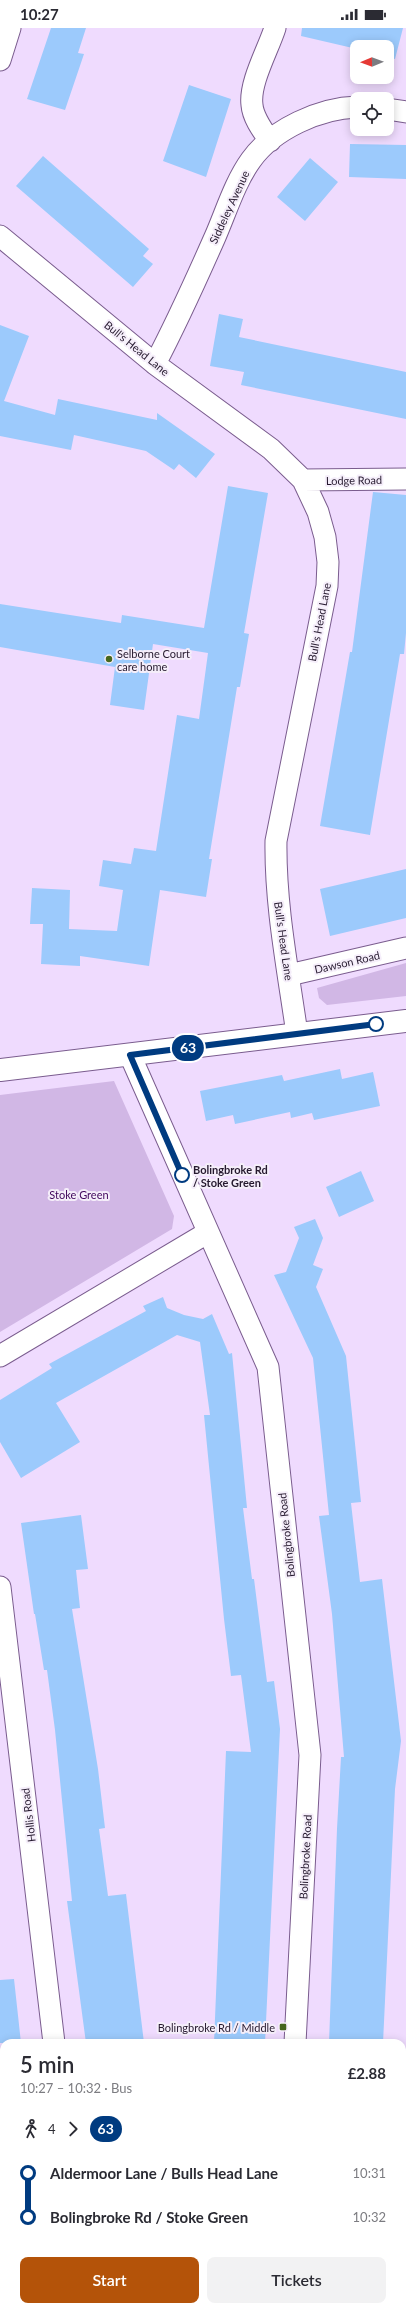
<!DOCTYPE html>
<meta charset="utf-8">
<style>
:root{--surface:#fff;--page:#f2f2f3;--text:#2b2b33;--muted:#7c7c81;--accent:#b45309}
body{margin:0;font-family:Lato,sans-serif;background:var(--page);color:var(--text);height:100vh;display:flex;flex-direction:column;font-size:15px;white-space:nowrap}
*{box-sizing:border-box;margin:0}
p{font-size:13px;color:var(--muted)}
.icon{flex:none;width:22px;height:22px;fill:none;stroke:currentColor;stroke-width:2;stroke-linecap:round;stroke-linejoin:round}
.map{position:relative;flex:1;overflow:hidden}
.panel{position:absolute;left:0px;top:2011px;width:406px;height:272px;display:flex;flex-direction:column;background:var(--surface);border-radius:12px 12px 0 0;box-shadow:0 2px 10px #0003}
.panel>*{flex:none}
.badge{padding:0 8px;border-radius:13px;font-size:14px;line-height:26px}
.needle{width:26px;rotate:269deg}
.tools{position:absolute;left:350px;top:12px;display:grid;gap:8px}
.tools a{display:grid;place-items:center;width:44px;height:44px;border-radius:8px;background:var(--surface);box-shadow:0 2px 10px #0003;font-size:20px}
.map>.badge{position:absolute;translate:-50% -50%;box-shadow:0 0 0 2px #fff}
.legs{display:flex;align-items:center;gap:6px;height:44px;padding:0 20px;font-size:13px}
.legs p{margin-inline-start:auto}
.summary{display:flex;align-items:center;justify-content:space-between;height:68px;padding:0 20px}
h1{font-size:22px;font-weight:600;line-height:30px}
.action{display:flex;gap:8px;margin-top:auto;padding:8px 20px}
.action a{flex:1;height:46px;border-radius:8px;background:var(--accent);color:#fff;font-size:16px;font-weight:600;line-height:46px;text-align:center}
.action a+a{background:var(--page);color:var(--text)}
ul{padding:0 20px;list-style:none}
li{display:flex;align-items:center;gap:14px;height:44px;font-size:15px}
li i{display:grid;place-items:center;width:6px;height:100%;margin:0 5px;background:currentColor}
li i::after{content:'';width:10px;height:10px;margin:-5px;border:3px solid;border-radius:50%;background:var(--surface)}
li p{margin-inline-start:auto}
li:first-child i{background:linear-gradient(#0000 50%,currentColor 0)}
li:last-child i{background:linear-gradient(currentColor 50%,#0000 0)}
.status{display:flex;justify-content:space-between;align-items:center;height:28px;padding:0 20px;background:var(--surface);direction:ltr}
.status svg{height:11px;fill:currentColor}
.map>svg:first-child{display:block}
.green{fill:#d1b7e5}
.building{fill:#9ccafc}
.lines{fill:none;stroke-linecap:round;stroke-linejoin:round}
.minor-casing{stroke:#7a5c8e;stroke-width:23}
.tertiary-casing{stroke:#7a5c8e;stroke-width:24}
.minor{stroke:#fff;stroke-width:21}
.tertiary{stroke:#fff;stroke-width:22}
.line-1-casing{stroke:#fff;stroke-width:9}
.line-1{stroke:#003b80;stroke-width:6}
.poi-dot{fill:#46671e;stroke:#f5eefa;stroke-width:1.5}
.stop-1-dot{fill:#fff;stroke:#003b80;stroke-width:2}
.labels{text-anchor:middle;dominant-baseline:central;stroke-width:4;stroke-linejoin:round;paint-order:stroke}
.street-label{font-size:11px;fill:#261a2f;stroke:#f5eefa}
.poi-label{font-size:11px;fill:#261a2f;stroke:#f5eefa;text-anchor:start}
.stop-label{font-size:11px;font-weight:bold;fill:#261a2f;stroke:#f5eefa;text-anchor:start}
.park-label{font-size:11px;fill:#40075c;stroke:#f5eefa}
</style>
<div class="status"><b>10:27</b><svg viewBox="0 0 49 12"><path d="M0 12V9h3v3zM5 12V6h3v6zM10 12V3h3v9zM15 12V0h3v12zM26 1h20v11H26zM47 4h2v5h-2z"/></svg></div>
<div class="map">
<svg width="406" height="2283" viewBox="0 0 406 2283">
<rect width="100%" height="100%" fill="#efdbfe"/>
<!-- green -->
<path class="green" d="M406,935v33l-79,9 -8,-7 -2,-10z
M114,1053l60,135 -2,13 -172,103v-237z"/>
<!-- building -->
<path class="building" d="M51,0h35l-8,25 6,1 -19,56 -38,-11z
M302,0h101l-8,31 -8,-2v-10h-30v2l-56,-13z
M189,57l42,14 -25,78 -43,-16z
M350,116l56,1v34l-57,-2z
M43,128l106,93 -6,7 10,8 -20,23 -117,-101z
M310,130l28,24 -33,39 -28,-24z
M219,286l24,5 -4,18 167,35v47l-165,-34 3,-13 -34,-6z
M0,297l29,11 -25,65 51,14 3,-16 99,21v-7l58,41 -19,24 -17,-14 -5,6 -28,-19 -72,-16 -3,15 -71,-14z
M228,458l40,7 -24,140 5,1 -9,53h-3l-28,172h3l-6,38 -46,-7 -11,76 -69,-10v10l-39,-2 2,-40h-13l2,-36 38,2 -1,39 48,2 6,-41 -24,-4 4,-26 28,4 3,-16 22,3 21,-136 22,4 9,-66 -55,-9 -9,66 -34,-5 5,-38 -115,-20v-43l121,19 1,-8 82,13z
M373,464l33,3v138l-2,21h-4l-30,181 -50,-9 30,-174h2z
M406,841v49l-76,18 -10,-47z
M340,1041l2,10 31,-7 7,34 -66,14 -2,-7 -21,5 -1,-6 -55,12 -2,-9 -27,6 -6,-30 82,-16 2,6z
M361,1143l13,30 -35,16 -13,-30z
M315,1191l8,19 -10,27 10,4 -7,18 30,69 15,146 -10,1 9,79 22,-3 19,162 -6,48 -12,254h-54l8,-214 4,-72h3l-12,-143 -13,-98 10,-1 -16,-157 -39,-83 12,-3 13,-34 -5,-11z
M163,1269l4,11 17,7 19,4 9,-5 17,40 3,-1 15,155h-4l9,71h2l13,103 7,-1 6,48 -15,314h-51l12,-292 25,1 -10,-77 -10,1 -7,-57 -20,-204h6l-10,-73 -23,-7 -121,68 24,39 -59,36 -21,-36v-42l52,-32 -3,-4 97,-53 -3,-5z
M81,1487l7,54 -12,1 4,38 -8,1 26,160 7,59 -6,1 9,67 18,-2 18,149h-58l-19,-142h5l-17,-171 -8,-60h-3l-9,-56h-1l-13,-91z
M14,1951l7,64h-21v-63z"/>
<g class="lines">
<!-- minor casing -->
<g class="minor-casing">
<path id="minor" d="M0,32l10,-32
M387,81l19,3
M270,113c-7,-10 -17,-23 -18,-36 -3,-22 16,-55 23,-77
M0,208l155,128 116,85 32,31 15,32 7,25 3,25 -1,24 -51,255c-1,64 12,129 21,193
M155,336c22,-42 41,-84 60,-127 11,-25 20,-55 36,-77 22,-31 69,-52 106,-53
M303,452l103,-1
M289,947l117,-27
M130,1027l138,312 42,388 -15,288
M0,1328l207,-123
M0,1559l54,456
M28,2283l1,-4
M250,2283l1,-4"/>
</g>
<!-- tertiary casing -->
<g class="tertiary-casing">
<path id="tertiary" d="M0,1042l406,-49"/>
</g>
<!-- minor -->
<use href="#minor" class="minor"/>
<!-- tertiary -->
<use href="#tertiary" class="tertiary"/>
</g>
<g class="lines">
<!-- line-1 casing -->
<g class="line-1-casing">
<path id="line-1" d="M182,1147l-52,-120 246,-31"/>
</g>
<!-- line-1 -->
<use href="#line-1" class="line-1"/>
</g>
<!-- markers -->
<g class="poi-dot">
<circle cx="109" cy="631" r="4"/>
<rect x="279" y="1995" width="8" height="8" rx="2"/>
</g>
<g class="stop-1-dot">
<circle cx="376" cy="996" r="7"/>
<circle cx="182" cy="1147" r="7"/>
</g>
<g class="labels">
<!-- street labels -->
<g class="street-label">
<text transform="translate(229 179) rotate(-65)">Siddeley Avenue</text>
<text transform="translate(137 320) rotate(39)">Bull's Head Lane</text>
<text transform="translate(354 452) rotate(-1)">Lodge Road</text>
<text transform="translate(319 594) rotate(-79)">Bull's Head Lane</text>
<text transform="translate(284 913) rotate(82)">Bull's Head Lane</text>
<text transform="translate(347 934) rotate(-13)">Dawson Road</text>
<text transform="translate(286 1507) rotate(-96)">Bolingbroke Road</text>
<text transform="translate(28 1787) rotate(-97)">Hollis Road</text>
<text transform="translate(305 1829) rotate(-87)">Bolingbroke Road</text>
</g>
<!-- poi labels -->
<g class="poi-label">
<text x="117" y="625">Selborne Court<tspan x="117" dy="13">care home</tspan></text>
<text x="275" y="1999" text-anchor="end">Bolingbroke Rd / Middle</text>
</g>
<!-- stop labels -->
<g class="stop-label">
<text x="193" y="1141">Bolingbroke Rd<tspan x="193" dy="13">/ Stoke Green</tspan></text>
</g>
<!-- park labels -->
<g class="park-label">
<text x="79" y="1166">Stoke Green</text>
</g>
</g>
</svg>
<div class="tools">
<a><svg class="needle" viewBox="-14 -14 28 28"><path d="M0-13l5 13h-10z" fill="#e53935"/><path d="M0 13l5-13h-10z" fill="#7c7c81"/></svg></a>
<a><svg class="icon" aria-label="locate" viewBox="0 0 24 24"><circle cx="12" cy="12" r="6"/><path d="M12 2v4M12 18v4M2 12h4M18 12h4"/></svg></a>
</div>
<b class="badge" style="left:188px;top:1020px;background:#003b80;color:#fff">63</b>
<section class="panel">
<div class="summary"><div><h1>5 min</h1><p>10:27 – 10:32 · Bus</p></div><b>£2.88</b></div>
<div class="legs"><svg class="icon" aria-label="walk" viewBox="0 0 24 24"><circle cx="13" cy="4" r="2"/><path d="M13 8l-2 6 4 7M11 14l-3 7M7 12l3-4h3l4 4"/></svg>4<svg class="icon" aria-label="forward" viewBox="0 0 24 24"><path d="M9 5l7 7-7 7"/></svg><b class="badge" style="background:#003b80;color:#fff">63</b></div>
<ul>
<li><i style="color:#003b80"></i><b>Aldermoor Lane / Bulls Head Lane</b><p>10:31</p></li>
<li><i style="color:#003b80"></i><b>Bolingbroke Rd / Stoke Green</b><p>10:32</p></li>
</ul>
<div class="action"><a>Start</a><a>Tickets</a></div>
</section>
</div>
